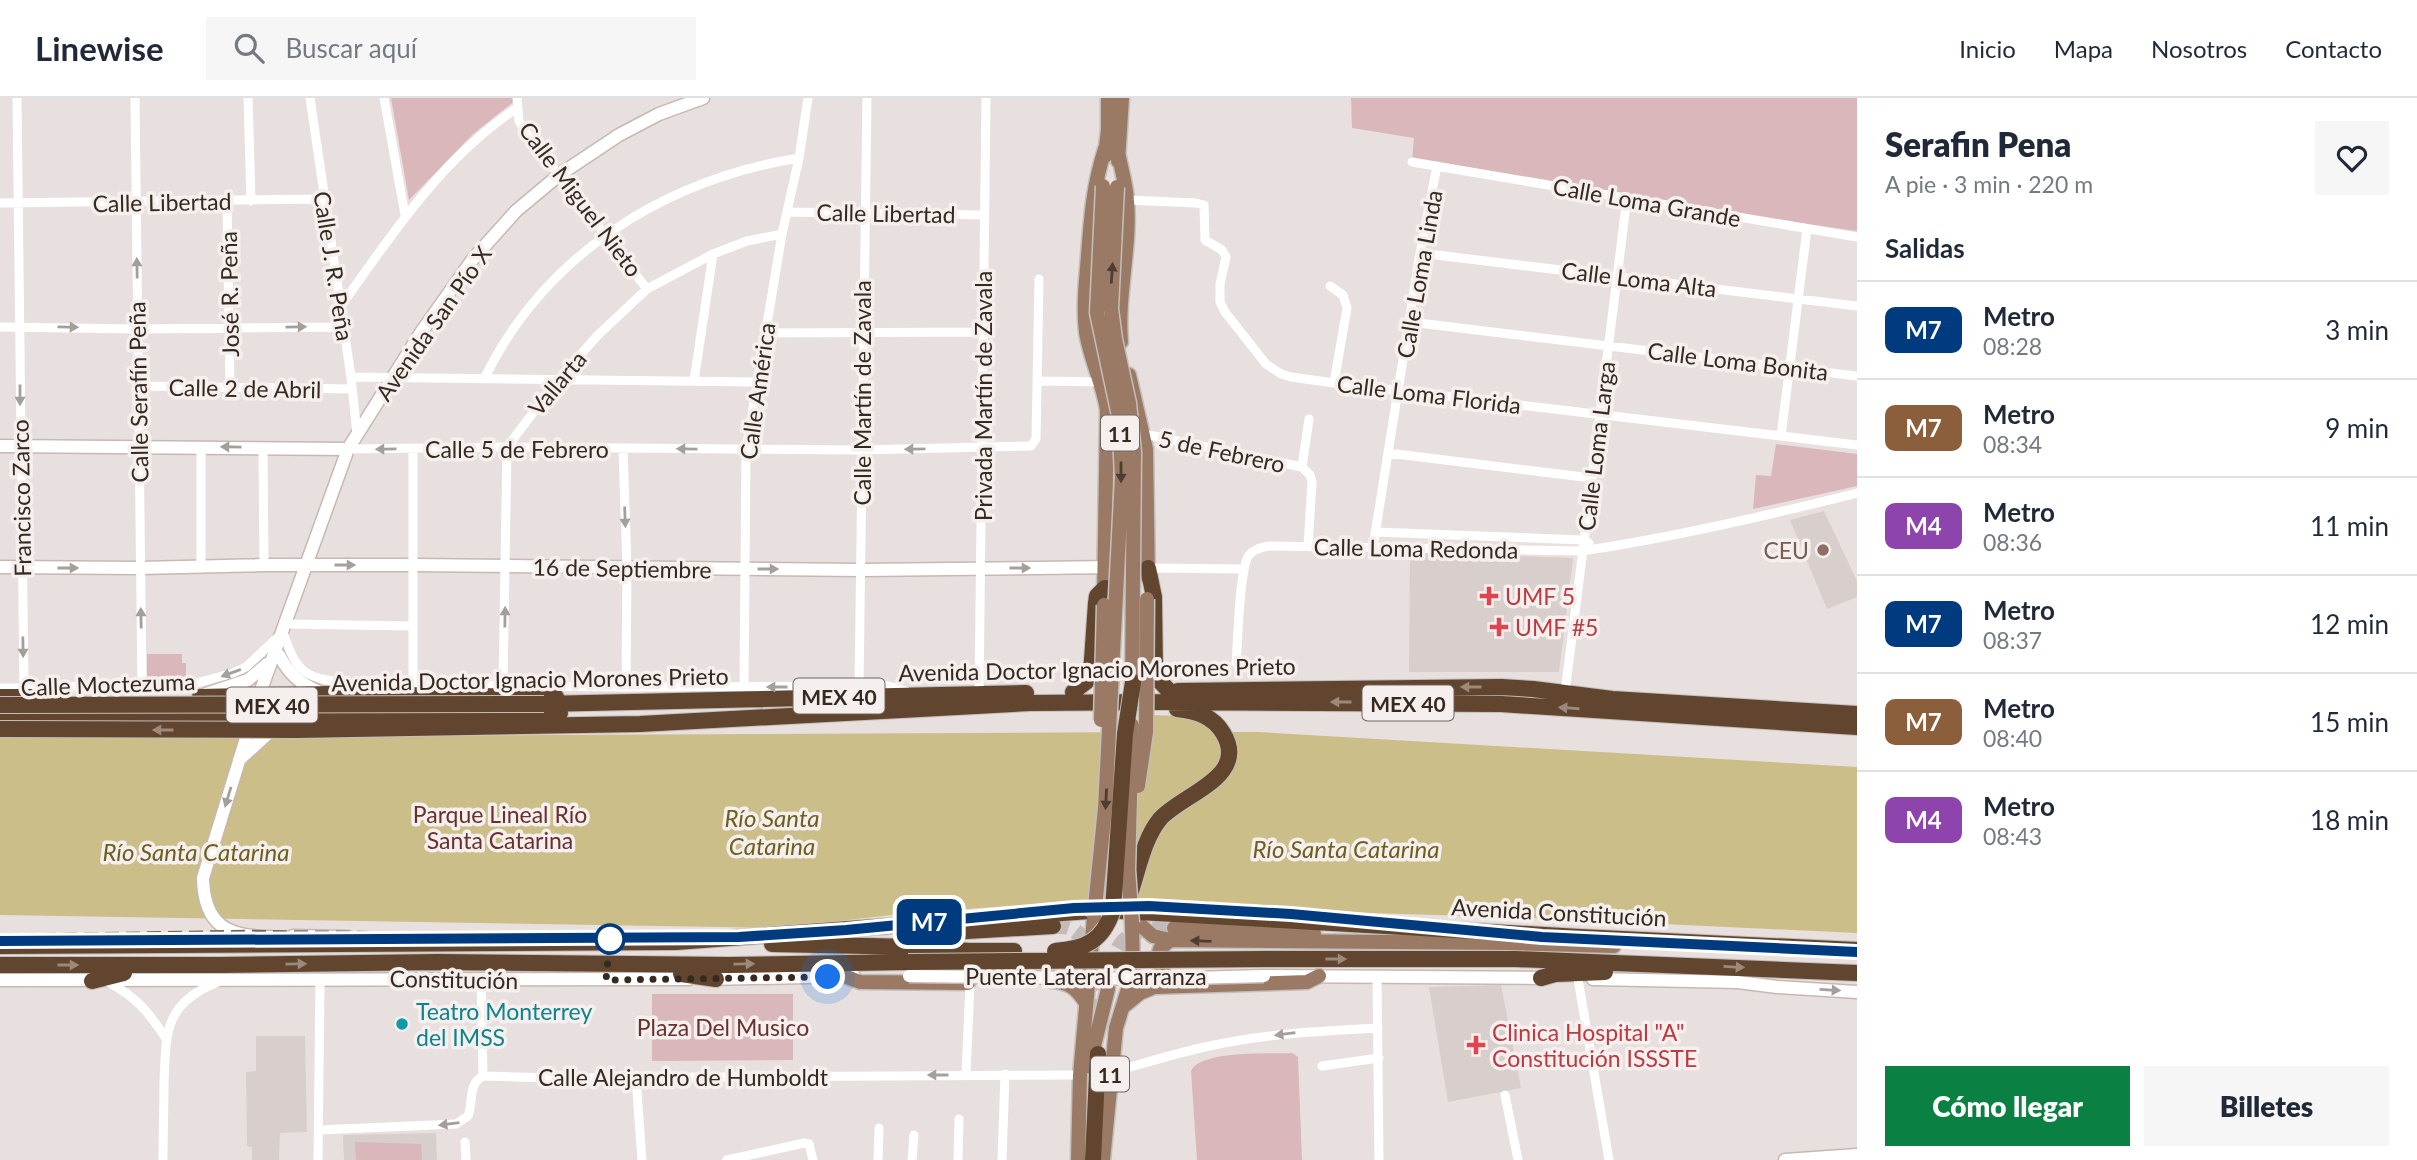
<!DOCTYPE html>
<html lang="es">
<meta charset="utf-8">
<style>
:root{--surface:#fff;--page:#f6f6f7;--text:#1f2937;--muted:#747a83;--line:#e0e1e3;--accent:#0b8043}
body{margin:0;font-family:Lato,sans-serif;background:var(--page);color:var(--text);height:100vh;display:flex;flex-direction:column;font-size:26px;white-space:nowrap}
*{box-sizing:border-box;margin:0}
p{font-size:23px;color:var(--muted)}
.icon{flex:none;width:38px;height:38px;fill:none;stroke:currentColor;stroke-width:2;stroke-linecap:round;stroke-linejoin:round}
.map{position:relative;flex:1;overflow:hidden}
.panel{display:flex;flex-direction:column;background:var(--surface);width:560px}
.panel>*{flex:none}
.badge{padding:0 14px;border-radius:10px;font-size:24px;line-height:46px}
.you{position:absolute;width:35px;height:35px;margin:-18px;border:5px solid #fff;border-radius:50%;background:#1a73e8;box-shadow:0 0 0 10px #1a73e833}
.map>.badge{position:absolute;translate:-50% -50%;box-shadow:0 0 0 4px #fff}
h2{padding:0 28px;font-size:26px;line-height:63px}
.round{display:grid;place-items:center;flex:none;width:74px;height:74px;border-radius:0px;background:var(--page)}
.headline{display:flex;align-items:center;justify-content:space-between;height:119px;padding:0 28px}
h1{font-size:33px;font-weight:800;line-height:52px}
.cta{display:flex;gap:14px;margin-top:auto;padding:14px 28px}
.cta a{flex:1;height:80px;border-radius:0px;background:var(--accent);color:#fff;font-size:28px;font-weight:800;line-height:80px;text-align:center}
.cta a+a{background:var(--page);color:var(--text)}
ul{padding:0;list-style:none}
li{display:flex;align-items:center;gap:21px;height:98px;padding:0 28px;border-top:2px solid var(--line)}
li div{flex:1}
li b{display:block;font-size:26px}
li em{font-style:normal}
li .badge{min-width:77px;font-weight:700;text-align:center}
header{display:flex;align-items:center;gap:42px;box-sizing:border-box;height:98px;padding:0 35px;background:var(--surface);border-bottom:2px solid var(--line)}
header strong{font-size:33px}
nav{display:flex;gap:38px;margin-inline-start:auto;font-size:24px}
.search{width:490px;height:63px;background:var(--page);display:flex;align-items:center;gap:18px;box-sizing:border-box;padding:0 24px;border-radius:0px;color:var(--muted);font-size:26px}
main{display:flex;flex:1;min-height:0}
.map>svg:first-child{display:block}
.built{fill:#d8cecc}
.green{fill:#d9b7ba}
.water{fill:#cbbe88}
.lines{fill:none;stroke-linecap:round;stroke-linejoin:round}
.primary-tunnel{stroke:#c4bbb8;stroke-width:14;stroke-dasharray:14 7;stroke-linecap:butt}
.highway-tunnel{stroke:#c4bbb8;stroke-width:16;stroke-dasharray:16 8;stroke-linecap:butt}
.secondary-casing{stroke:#c7b8b2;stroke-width:15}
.primary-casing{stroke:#c3bfbc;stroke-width:17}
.highway-casing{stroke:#c3bfbc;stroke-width:18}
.street{stroke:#fff;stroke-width:9}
.secondary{stroke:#fff;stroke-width:12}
.primary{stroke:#9b7a65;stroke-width:14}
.highway{stroke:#61452e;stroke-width:16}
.rail{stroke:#73635a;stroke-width:2.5;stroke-dasharray:14 7;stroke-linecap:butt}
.secondary-bridge-casing{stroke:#c7b8b2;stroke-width:15;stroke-linecap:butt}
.primary-bridge-casing{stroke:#c3bfbc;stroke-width:17;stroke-linecap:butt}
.highway-bridge-casing{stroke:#c3bfbc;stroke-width:18;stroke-linecap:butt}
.secondary-bridge{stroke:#fff;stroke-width:12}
.primary-bridge{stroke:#9b7a65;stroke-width:14}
.highway-bridge{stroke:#61452e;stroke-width:16}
.oneway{fill:#a59f9b}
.oneway2{fill:#4f3d31}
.oneway3{fill:#9c897a}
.line-casing{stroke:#fff;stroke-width:16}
.line{stroke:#003b80;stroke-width:10}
.walk{stroke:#362920;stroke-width:7;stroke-dasharray:0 12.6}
.education-dot{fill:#8d6e63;stroke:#f5efed;stroke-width:2.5}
.health-dot{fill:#e0444e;stroke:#f5efed;stroke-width:2.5}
.stop-dot{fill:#fff;stroke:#003b80;stroke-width:3.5}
.culture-dot{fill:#0f9aa8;stroke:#f5efed;stroke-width:2.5}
.labels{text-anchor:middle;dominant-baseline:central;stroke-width:7;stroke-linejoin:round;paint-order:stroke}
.shield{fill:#f5efed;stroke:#6f645e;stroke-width:2}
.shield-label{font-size:21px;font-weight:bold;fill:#362920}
.street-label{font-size:23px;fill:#362920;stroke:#f5efed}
.education-label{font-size:23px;fill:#785e54;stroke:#f5efed;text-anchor:end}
.health-label{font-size:23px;fill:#be3a42;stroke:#f5efed;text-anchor:start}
.park-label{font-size:23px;fill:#6a302d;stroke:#f5efed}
.culture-label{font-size:23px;fill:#0d838f;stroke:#f5efed;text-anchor:start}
.water-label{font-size:24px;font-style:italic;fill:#6e5f1f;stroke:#f5efed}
</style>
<header>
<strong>Linewise</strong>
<div class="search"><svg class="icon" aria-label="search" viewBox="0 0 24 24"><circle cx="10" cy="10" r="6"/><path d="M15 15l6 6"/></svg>Buscar aquí</div>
<nav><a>Inicio</a><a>Mapa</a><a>Nosotros</a><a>Contacto</a></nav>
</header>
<main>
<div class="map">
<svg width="1857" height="1062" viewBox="0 0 1857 1062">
<rect width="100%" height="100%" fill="#e8e0de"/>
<!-- built -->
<path class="built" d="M1824,413l33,70v16l-30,12 -37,-89z
M1410,454l163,6 -14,114h-150z
M1501,887l20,103 -73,14 -19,-115z
M256,938h49l2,96 -27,1 -1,27h-27v-13l-5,-1 -1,-74 10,-1z
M436,1035l1,27h-93l-1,-25z"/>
<!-- green -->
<path class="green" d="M391,0h125l1,1 -44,35 -64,66z
M1351,0h506v133l-230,-33 -215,-36 2,-24 -62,-10z
M1776,346l81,10v32l-104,23 3,-34 15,1z
M147,556h35v9h4v13l-13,5h-26z
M652,896h141v66l-141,1z
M1292,955l6,4 4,103h-105l-6,-89c9,-21 79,-17 101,-18z
M355,1044l66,2 1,16h-66z"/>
<!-- water -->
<path class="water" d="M1151,617l31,1 30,6 7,10h40l598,35v166l-323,-15 -164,-5 -256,-15 -213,16 -124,14 -777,-13v-177l1150,-6z"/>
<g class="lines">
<!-- primary-tunnel -->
<path class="primary-tunnel" d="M1108,891c7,-51 13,-60 66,-61"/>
<!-- highway-tunnel -->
<path class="highway-tunnel" d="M1053,828c8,0 15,-1 21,4 22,14 21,75 23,100"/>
<!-- secondary casing -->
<g class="secondary-casing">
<path id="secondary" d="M0,348l348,3
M0,469l140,1 124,-3h150l448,5 251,-3
M279,557c10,19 21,29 41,37
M206,596l42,-14 19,-16
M257,603l91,-252 74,-118 51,-72 43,-48 43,-36 60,-40 40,-21 44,-16
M251,624l-48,156c1,47 24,59 68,59
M239,662l36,-33
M293,838l55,1
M1264,878l283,2
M707,881l147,-3
M1593,881l145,3 39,5 80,5
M0,882l689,-1
M1785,1062l72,-5"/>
</g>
<!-- primary casing -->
<g class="primary-casing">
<path id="primary" d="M1118,54c3,16 8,32 9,48 4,47 -10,95 -6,142
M1105,58l3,-26v-32
M1118,63l4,-63
M1129,277l17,74 2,128
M1104,499l3,-187c-4,-27 -17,-51 -21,-78 -3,-25 0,-51 2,-76 3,-39 5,-70 17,-107
M1138,825l15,13 17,4 338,3 106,3
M1174,830l140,5
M1170,842l-10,9 -3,11 7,15 13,8
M844,878l16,6 108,1
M1051,883c18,1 25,7 35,22
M1124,908l16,-13 14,-6 153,-5 12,-6
M1091,969l4,-25 13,-53
M1078,1062l2,-85 14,-158
M1103,1062l13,-132 17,-55 -1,-50"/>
</g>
<!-- highway casing -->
<g class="highway-casing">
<path id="highway" d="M1148,470l6,29 1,73 2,8 12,13
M1178,593l323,-4 32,2 79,10 245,15
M1073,594l13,-10 5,-8 5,-71 1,-7 8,-8
M0,599h59
M200,599l127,-3 229,3
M544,606l482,-11
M0,618l560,-3
M295,632l345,-6 390,-21 133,-1 338,2 356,23
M1130,796c8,-23 14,-56 30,-75 22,-25 90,-42 63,-86 -10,-17 -27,-22 -46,-24
M933,835l120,-7
M772,846l142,3 55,4
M0,848l676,-4 427,-32 476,27 278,13
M960,853h54
M1267,861h249l341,14
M0,867h220l218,-3 291,3 179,-3
M681,876l35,5
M1541,880l14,-4 50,-2
M92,883l32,-8
M1093,1062l5,-106"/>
</g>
<!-- street -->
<path class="street" d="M17,0l7,590
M135,0l7,588
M248,0l3,103
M310,0l41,279 6,57
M384,0l21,117
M517,0l2,23 6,10 122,158
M1412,64l445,75
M1127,102l69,3 8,2 1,35 17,10 4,7 -6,27v18l5,10 41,52 15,10 10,3 43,6 523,62
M227,103l3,187
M0,105l324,-4
M787,114l197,3
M1420,155l437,53
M1330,188l13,9 4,13 -13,75
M341,208c51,-72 101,-148 176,-198
M1410,224l447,54
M0,229l138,2 206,-2
M765,235l219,-1
M351,279l406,5
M484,281c61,-125 180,-199 315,-221
M694,283l19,-127
M1037,283l64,1
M139,288l213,3
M1144,336l158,33 8,8 2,7 -4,64
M1781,338l26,-207
M201,349v120
M263,350l1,117
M413,350v237
M348,351l159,-2 354,3 170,-4 5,-7 3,-160
M623,351l4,119 -1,119
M1388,355l204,25
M1302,369l7,-48
M1375,434l209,8 5,3
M1373,449l47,-294 17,-87
M1148,470l95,1
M287,526l126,2
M283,534c15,47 26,46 72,52l271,3 262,-1 18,5
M1236,565c2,-20 3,-95 13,-108 5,-6 13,-8 20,-9l313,5c93,-14 184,-35 275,-58
M503,587l4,-238 51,-67 40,-45 49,-46 66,-35 34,-13 35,-7
M744,589l2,-237 36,-216 17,-76 9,-60
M859,589l8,-589
M0,590l193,-4 40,-11 13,-6 31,-29
M979,595l7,-595
M1565,595l62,-495
M1377,878l2,184
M481,881l2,97
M1578,881l31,181
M108,884c28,15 39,28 57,55
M1322,968l57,-8
M1110,975c31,-9 63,-19 95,-26 57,-13 115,-16 173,-19
M966,977l4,-92
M636,980l6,82
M1505,997l13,65
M319,1032l137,-6 12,-8c6,-15 -1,-31 15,-40l65,2 532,-3
M465,1044l1,18
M163,1062c0,-26 1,-51 1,-77 2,-50 0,-80 54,-101
M318,1062l2,-181
M727,1062l77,-17 5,1 4,16
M878,1062l1,-32
M912,1062l2,-25
M958,1062l1,-41
M1002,1062l3,-86"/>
<!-- secondary -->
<use href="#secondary" class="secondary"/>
<!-- primary -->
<use href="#primary" class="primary"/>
<!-- highway -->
<use href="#highway" class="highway"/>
<!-- rail -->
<path class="rail" d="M0,837l245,-4 317,3 177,-2 106,-8 228,-21 76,-3 117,6 278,25 313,15"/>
<!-- secondary-bridge casing -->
<g class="secondary-bridge-casing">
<path id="secondary-bridge" d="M909,878l244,3 111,-3"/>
</g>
<!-- primary-bridge casing -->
<g class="primary-bridge-casing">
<path id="primary-bridge" d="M1117,89l-6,122 4,30 14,64 5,49 -2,239
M1101,622l3,-115
M1138,688l8,-54 1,-133
M1094,819l11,-109 17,-331 -3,-61 -22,-103 6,-127
M1132,825l-4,-53 4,-145"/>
</g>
<!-- highway-bridge casing -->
<g class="highway-bridge-casing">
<path id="highway-bridge" d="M0,607l544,-1
M0,631l295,1
M1055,853c32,-2 48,-11 58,-41l12,-176 8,-52
M908,864l359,-3"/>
</g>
<!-- secondary-bridge -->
<use href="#secondary-bridge" class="secondary-bridge"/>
<!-- primary-bridge -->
<use href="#primary-bridge" class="primary-bridge"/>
<!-- highway-bridge -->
<use href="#highway-bridge" class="highway-bridge"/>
</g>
<!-- one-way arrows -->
<defs><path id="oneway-solid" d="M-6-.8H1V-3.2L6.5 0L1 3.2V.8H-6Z" transform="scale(1.75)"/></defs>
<g class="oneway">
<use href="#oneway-solid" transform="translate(137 170) rotate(-91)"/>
<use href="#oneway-solid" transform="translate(68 229) rotate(1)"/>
<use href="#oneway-solid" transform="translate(296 229) rotate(-1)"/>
<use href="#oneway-solid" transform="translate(20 297) rotate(90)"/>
<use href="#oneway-solid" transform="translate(231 349) rotate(-179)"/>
<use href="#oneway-solid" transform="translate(386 351) rotate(179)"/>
<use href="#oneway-solid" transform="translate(687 351) rotate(-179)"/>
<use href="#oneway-solid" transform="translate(915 351) rotate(179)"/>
<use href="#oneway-solid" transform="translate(625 419) rotate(88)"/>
<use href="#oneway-solid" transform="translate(345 467)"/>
<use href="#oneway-solid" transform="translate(68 470)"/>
<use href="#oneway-solid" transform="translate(1020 470)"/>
<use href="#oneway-solid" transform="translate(768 471)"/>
<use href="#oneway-solid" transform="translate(505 519) rotate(-89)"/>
<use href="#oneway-solid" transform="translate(141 520) rotate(-91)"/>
<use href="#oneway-solid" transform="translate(23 549) rotate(89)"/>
<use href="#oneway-solid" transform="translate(231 575) rotate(160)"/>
<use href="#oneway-solid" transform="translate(777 589) rotate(-180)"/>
<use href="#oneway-solid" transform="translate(228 699) rotate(107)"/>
<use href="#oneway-solid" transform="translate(1830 892) rotate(3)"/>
<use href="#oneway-solid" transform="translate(1285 936) rotate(173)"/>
<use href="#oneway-solid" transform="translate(938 977) rotate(180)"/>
<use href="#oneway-solid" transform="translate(449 1026) rotate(173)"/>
</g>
<g class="oneway2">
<use href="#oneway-solid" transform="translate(1112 175) rotate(-86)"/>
<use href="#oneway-solid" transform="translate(1121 374) rotate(90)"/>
<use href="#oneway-solid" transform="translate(1106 701) rotate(93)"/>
<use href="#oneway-solid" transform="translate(1201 843) rotate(-178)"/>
</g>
<g class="oneway3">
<use href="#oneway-solid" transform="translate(1471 589) rotate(-180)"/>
<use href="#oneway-solid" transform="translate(1341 604) rotate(-180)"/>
<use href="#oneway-solid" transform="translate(1569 610) rotate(-176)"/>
<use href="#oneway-solid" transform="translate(163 632) rotate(180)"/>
<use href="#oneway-solid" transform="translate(1336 861)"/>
<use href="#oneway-solid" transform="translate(296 866) rotate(-1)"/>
<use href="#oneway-solid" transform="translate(744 866) rotate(-1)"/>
<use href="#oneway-solid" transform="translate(68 867)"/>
<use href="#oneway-solid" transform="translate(1734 869) rotate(3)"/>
</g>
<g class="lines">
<!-- line casing -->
<g class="line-casing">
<path id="line" d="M0,843l739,-4 107,-7 228,-22 75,-2 142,8 251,23 315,15"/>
</g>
<!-- line -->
<use href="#line" class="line"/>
<!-- walk -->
<path class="walk" d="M610,841l-4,41 222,-3"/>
</g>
<!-- markers -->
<circle class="education-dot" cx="1823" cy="452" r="7"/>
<g class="health-dot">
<path d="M1485.5 487.5h7v7h7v7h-7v7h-7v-7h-7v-7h7z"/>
<path d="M1495.5 518.5h7v7h7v7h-7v7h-7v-7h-7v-7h7z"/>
<path d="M1472.5 936.5h7v7h7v7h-7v7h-7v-7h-7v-7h7z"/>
</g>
<circle class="stop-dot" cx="610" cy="841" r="14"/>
<circle class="culture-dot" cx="402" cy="926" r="7"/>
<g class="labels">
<!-- shield labels -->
<g class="shield">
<rect x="1101" y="317.5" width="38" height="35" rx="5"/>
<rect x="793.5" y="580.5" width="91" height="35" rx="5"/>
<rect x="1362.5" y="587.5" width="91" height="35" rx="5"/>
<rect x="226.5" y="589.5" width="91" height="35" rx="5"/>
<rect x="1091" y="958.5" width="38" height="35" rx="5"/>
</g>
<g class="shield-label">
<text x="1120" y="335">11</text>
<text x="839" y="598">MEX 40</text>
<text x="1408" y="605">MEX 40</text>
<text x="272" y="607">MEX 40</text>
<text x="1110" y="976">11</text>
</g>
<!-- street labels -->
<g class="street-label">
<text transform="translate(581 101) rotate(53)">Calle Miguel Nieto</text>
<text transform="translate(162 104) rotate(-1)">Calle Libertad</text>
<text transform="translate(1647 104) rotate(10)">Calle Loma Grande</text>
<text transform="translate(886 115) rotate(1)">Calle Libertad</text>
<text transform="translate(334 168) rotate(81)">Calle J. R. Peña</text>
<text transform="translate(1419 176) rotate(-80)">Calle Loma Linda</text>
<text transform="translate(1639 181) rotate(7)">Calle Loma Alta</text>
<text transform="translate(229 196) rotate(-91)">José R. Peña</text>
<text transform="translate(433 225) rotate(-55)">Avenida San Pío X</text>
<text transform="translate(1738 263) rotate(7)">Calle Loma Bonita</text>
<text transform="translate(557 285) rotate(-50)">Vallarta</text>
<text transform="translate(245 290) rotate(1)">Calle 2 de Abril</text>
<text transform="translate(757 293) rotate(-82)">Calle América</text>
<text transform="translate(138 294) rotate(-91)">Calle Serafín Peña</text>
<text transform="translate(862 295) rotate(-90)">Calle Martín de Zavala</text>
<text transform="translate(1429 296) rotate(7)">Calle Loma Florida</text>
<text transform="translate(983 298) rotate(-90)">Privada Martín de Zavala</text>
<text transform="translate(1596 348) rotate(-83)">Calle Loma Larga</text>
<text x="517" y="351">Calle 5 de Febrero</text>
<text transform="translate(1222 353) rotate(12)">5 de Febrero</text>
<text transform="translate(21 400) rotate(-91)">Francisco Zarco</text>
<text transform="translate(1416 450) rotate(1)">Calle Loma Redonda</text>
<text transform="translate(622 470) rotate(1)">16 de Septiembre</text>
<text transform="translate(1097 571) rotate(-1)">Avenida Doctor Ignacio Morones Prieto</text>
<text transform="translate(530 581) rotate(-1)">Avenida Doctor Ignacio Morones Prieto</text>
<text transform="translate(108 586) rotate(-2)">Calle Moctezuma</text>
<text transform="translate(1559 814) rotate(3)">Avenida Constitución</text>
<text x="1086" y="878">Puente Lateral Carranza</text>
<text transform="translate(454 881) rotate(1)">Constitución</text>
<text x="683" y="979">Calle Alejandro de Humboldt</text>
</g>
<!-- education labels -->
<g class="education-label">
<text x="1809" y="452">CEU</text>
</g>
<!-- health labels -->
<g class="health-label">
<text x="1505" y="498">UMF 5</text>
<text x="1515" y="529">UMF #5</text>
<text x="1492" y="934">Clinica Hospital "A"<tspan x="1492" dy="26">Constitución ISSSTE</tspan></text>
</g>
<!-- park labels -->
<g class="park-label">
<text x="500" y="716">Parque Lineal Río<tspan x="500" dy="26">Santa Catarina</tspan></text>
<text x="723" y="929">Plaza Del Musico</text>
</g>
<!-- culture labels -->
<g class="culture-label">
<text x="416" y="913">Teatro Monterrey<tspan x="416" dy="26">del IMSS</tspan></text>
</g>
<!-- water labels -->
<g class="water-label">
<text x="772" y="719">Río Santa<tspan x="772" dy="28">Catarina</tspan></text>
<text x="1346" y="750">Río Santa Catarina</text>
<text x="196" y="753">Río Santa Catarina</text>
</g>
</g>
</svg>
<div class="you" style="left:828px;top:879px"></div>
<b class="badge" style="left:929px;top:824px;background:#003b80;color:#fff">M7</b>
</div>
<section class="panel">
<div class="headline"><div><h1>Serafin Pena</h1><p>A pie · 3 min · 220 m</p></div><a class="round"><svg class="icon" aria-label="heart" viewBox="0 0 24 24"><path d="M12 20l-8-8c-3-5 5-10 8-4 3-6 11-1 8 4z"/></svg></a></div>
<h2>Salidas</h2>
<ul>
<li><span class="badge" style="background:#003b80;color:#fff">M7</span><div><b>Metro</b><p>08:28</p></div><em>3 min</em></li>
<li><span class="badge" style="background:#8b5e3c;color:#fff">M7</span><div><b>Metro</b><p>08:34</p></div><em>9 min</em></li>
<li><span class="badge" style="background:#8e44ad;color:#fff">M4</span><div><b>Metro</b><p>08:36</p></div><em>11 min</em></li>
<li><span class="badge" style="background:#003b80;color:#fff">M7</span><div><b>Metro</b><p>08:37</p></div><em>12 min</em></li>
<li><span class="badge" style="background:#8b5e3c;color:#fff">M7</span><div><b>Metro</b><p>08:40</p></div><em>15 min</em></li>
<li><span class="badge" style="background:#8e44ad;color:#fff">M4</span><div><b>Metro</b><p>08:43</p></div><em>18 min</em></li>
</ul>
<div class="cta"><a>Cómo llegar</a><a>Billetes</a></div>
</section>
</main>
